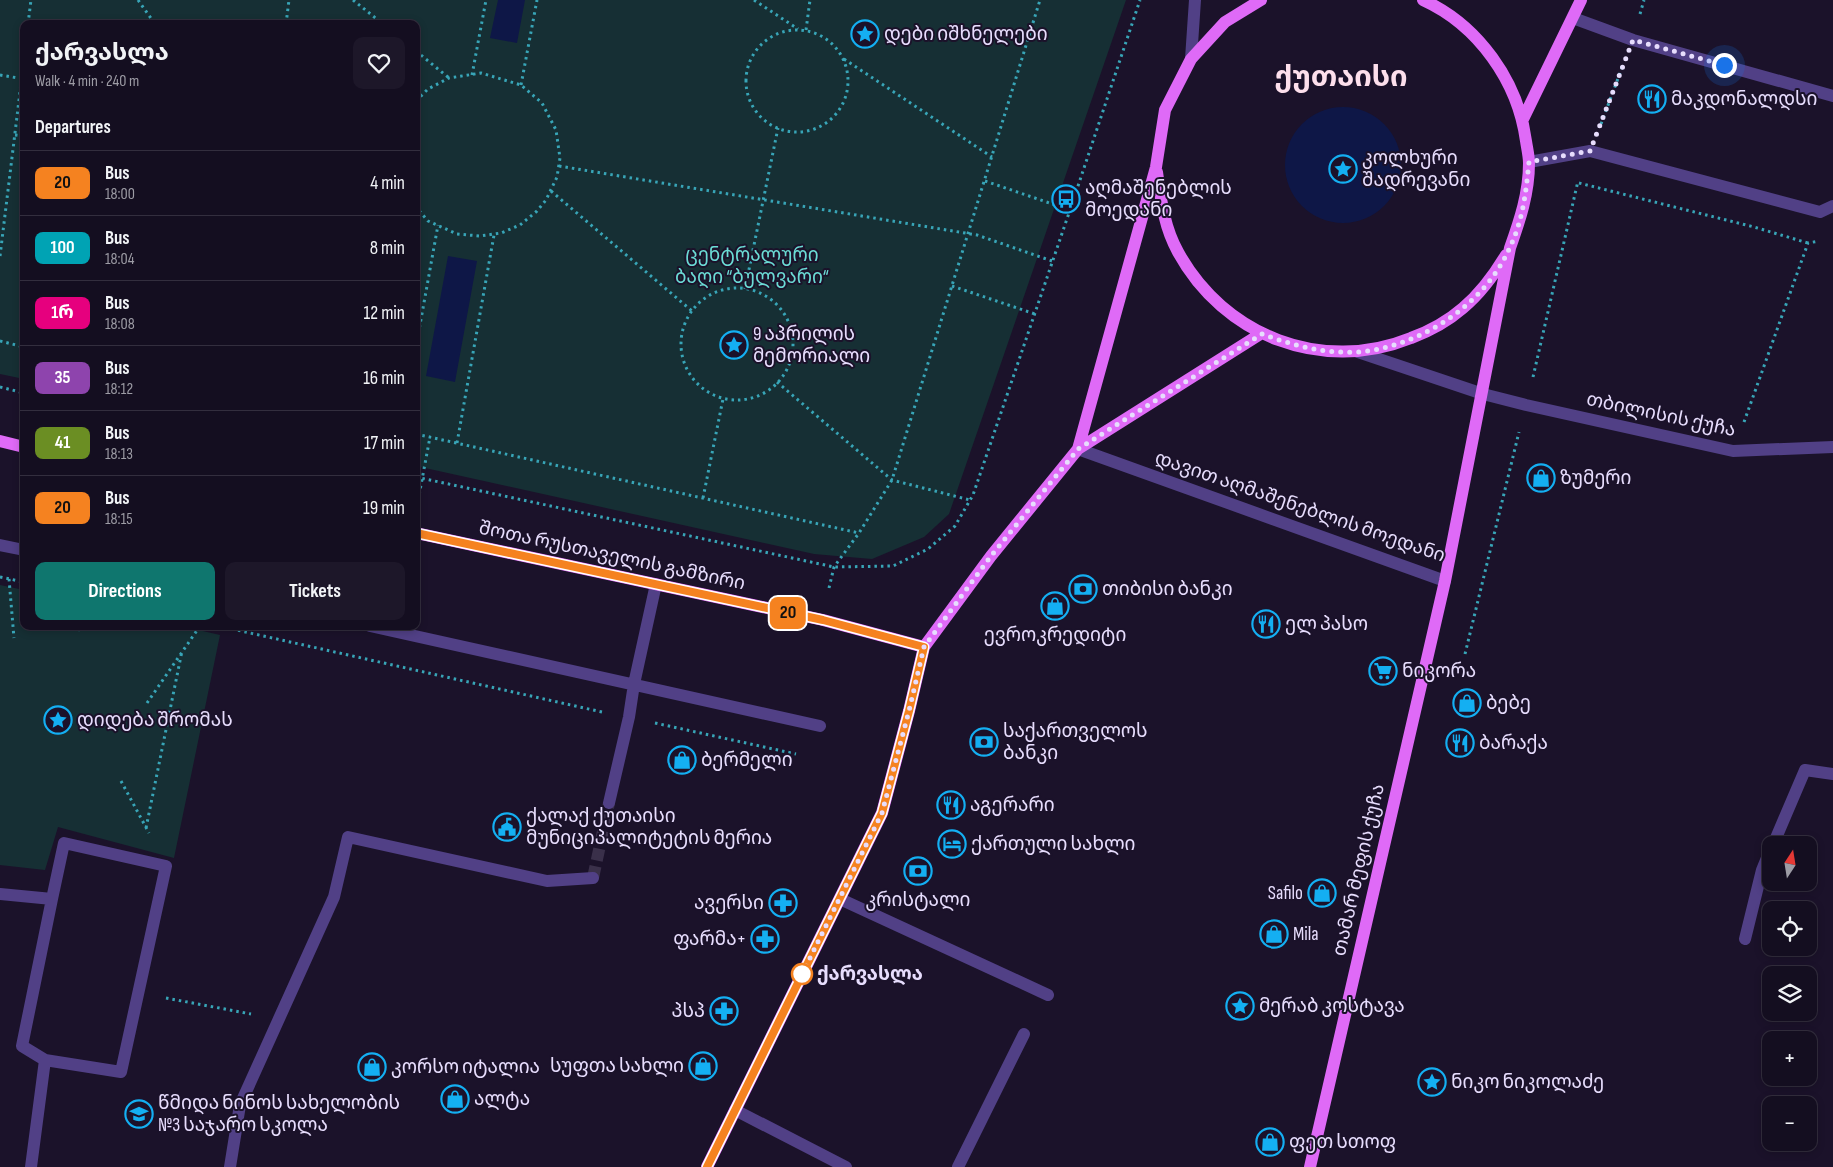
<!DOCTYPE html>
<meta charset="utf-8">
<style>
:root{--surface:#140e20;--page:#1d1729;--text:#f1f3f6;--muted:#9d9ca5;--line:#332e3e;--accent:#0f766e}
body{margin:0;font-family:"Sofia Sans Condensed","Noto Sans Georgian",sans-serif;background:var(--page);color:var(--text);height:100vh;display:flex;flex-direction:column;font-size:19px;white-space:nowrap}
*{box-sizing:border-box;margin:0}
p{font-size:16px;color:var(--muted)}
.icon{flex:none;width:28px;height:28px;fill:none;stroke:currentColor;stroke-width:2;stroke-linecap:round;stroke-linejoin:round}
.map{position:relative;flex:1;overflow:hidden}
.panel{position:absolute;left:20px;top:20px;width:400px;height:610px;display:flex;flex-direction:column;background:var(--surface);border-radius:10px;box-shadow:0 2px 8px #0003,0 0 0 1px var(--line)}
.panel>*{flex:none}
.badge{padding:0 10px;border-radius:8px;font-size:18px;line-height:32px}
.needle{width:32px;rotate:12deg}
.fabs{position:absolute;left:1762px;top:836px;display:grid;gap:10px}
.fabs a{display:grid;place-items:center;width:55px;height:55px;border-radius:10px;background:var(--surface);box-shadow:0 2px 8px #0003,0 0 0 1px var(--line);font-size:25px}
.you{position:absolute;width:25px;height:25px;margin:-12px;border:4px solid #fff;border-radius:50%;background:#1a73e8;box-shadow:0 0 0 8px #1a73e833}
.map>.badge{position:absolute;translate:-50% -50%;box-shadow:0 0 0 2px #fff}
h2{padding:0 15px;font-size:19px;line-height:45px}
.round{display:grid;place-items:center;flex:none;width:52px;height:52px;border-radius:10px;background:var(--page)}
.headline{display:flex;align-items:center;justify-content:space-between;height:85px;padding:0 15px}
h1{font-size:24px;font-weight:700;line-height:38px}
.button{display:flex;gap:10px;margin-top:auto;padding:10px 15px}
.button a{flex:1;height:58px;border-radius:10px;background:var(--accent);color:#fff;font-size:20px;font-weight:700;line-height:58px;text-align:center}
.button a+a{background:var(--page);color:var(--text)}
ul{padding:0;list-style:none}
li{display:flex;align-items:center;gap:15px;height:65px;padding:0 15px;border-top:1px solid var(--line)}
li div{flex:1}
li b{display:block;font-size:19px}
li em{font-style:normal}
li .badge{min-width:55px;font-weight:700;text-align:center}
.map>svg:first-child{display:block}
.green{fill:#162f34}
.water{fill:#0e1747}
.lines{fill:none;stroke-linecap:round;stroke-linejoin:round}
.minor-tunnel{stroke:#3a304a;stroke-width:12;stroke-dasharray:12 6;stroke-linecap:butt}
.path{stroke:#38a5b7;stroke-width:3;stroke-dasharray:2.5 4;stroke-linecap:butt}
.minor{stroke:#514086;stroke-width:12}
.major{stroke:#df6af7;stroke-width:12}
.line-casing{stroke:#fff;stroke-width:11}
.line{stroke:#f58220;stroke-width:8}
.walk{stroke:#e7ddfd;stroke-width:5;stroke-dasharray:0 9}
.stop-dot{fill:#fff;stroke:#f58220;stroke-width:2.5}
.labels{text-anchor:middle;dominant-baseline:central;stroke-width:4;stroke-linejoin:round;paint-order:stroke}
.poi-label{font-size:19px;fill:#e7ddfd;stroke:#1b122a;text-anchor:start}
.park-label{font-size:19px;fill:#6bdbd5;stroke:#1b122a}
.street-label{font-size:19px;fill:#e7ddfd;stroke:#1b122a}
.stop-label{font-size:19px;font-weight:bold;fill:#e7ddfd;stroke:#1b122a;text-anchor:start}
.town-label{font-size:29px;font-weight:bold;fill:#fddfec;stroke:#1b122a}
</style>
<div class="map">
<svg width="1833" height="1167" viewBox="0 0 1833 1167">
<rect width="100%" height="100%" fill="#1b122a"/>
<!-- green -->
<path class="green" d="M0,0h1126l-177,514 -25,23 -52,22 -58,-5 -398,-88v-442h-392v355l-24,-5z
M0,585l24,5v36h157l39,9 -46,223 -116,-31 -13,43 -45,-5z"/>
<!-- water -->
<path class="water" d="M498,0h27l-8,43 -27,-5z
M1285 165a58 58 0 1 1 116 0a58 58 0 1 1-116 0Z
M448,256l29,5 -22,121 -29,-6z"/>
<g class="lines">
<!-- minor-tunnel -->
<path class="minor-tunnel" d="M593,878l16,-75"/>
<!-- path -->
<path class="path" d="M138,0l17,24
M353,0l30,24
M754,0l44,29
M1640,14l4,-14
M28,24l3,-24
M286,24l3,-24
M746 81a51 51 0 1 1 102 0a51 51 0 1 1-102 0Z
M806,30l4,-30
M416,51l33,27
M844,59l148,98
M0,75l24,4
M472,75l14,-75
M521,85l16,-85
M416,101l12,-12 21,-11 32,-5 40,12 21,18 14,27 4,28 -3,19 -11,23 -9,11 -17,14 -19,8 -21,3 -23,-2 -29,-13 -12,-14
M1601,124l22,-59
M15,135l9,1
M559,166l418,69 75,26
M985,181l85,29
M1579,183l175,44 54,16
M551,191l141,120
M0,256l24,-197
M952,286l83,28
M681 344a56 56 0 1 1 112 0a56 56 0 1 1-112 0Z
M745,289l33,-161
M0,341l24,6
M416,347l22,-122
M1533,377l45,-196
M777,382l115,98 78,20
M0,387l24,6
M1744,422l64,-179 11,-2
M416,434l443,99
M457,443l37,-208
M416,477l418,90 59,-1 35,-17 27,-23 18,-31 97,-285 70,-210
M703,498l20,-99
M418,501l12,-64
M0,577l24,5
M9,579l5,59
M829,588l5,-21 25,-34 33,-53 148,-480
M219,626l383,86
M78,631l1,-5
M1465,654l54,-222
M147,703l53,-77
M655,723l141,31
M121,781l28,52
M146,828l36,-177
M166,998l85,16"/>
<!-- minor -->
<path class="minor" d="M1573,18l60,22 200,56
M1191,59l4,-59
M1529,162l61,-11 230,61 13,-6
M1358,352l125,42 43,11 207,46 100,-4
M1078,449l367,132
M0,545l24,5
M370,626l450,100
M609,803l20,-86 5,-33 22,-100
M1773,845l32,-75 28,4
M0,894l52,5 -30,147 23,14 -14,107
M840,899l208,96
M1745,939l17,-69 9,-22
M45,1060l76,12 45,-206 -102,-23 -12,56
M735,1110l111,57
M230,1167l10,-62 94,-208 14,-60 199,44 46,-3
M958,1167l66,-133"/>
<!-- major -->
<path class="major" d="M1523,119l58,-119
M1157,172c4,28 7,55 21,80 46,84 144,122 233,86 19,-7 37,-17 52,-30 18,-15 31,-33 43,-53
M0,441l24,6
M1078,449l78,-282 9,-57 26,-51 34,-37 36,-22
M416,533l407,87 101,27
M707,1167l175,-354 27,-102 15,-64 67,-91 87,-107 184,-116
M1310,1167l135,-586 65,-333c10,-28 19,-55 19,-85 0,-7 -2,-15 -3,-22 -8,-60 -48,-116 -103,-141"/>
</g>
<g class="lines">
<!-- line casing -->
<g class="line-casing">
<path id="line" d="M416,533l407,87 101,27 -15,64 -27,102 -175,354"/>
</g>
<!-- line -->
<use href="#line" class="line"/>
<!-- walk -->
<path class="walk" d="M802,974l80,-161 27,-102 15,-64 67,-91 87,-107 184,-115c30,11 62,20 96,18 62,-5 127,-47 152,-105 13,-27 16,-55 19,-85l61,-11 43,-111 91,25"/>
</g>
<!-- icons -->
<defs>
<g id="sight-ring" transform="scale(1.4375)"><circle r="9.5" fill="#1b122a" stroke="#14aff2" stroke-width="1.5"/><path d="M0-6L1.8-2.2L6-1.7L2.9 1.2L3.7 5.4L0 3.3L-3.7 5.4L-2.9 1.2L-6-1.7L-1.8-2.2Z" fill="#14aff2"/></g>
<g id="restaurant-ring" transform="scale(1.4375)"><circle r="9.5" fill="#1b122a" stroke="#14aff2" stroke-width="1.5"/><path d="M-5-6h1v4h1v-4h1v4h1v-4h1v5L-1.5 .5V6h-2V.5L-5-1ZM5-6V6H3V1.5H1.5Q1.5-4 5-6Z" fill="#14aff2"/></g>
<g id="bus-ring" transform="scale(1.4375)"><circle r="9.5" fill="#1b122a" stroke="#14aff2" stroke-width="1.5"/><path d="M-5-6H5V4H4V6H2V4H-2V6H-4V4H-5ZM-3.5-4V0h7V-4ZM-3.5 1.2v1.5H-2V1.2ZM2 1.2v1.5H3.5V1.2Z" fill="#14aff2"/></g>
<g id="shop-ring" transform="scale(1.4375)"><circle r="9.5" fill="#1b122a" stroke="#14aff2" stroke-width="1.5"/><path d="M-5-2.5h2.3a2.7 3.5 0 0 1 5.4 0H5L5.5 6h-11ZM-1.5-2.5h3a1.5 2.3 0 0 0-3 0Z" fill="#14aff2"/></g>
<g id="bank-ring" transform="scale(1.4375)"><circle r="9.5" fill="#1b122a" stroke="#14aff2" stroke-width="1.5"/><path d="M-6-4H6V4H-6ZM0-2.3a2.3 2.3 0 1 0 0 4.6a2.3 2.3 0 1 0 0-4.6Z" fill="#14aff2"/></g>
<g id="supermarket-ring" transform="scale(1.4375)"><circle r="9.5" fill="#1b122a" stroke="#14aff2" stroke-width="1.5"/><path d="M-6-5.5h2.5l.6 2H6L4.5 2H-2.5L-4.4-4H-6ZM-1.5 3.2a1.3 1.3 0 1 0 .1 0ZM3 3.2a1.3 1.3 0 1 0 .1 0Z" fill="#14aff2"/></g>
<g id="civic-ring" transform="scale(1.4375)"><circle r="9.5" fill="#1b122a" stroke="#14aff2" stroke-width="1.5"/><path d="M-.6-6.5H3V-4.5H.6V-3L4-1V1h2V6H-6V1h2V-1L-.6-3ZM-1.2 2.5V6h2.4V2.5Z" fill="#14aff2"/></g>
<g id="hotel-ring" transform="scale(1.4375)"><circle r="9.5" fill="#1b122a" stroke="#14aff2" stroke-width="1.5"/><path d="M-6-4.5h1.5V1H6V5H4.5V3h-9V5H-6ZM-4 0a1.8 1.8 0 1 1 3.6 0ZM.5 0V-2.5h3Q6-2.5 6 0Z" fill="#14aff2"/></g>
<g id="pharmacy-ring" transform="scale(1.4375)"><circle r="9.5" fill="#1b122a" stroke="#14aff2" stroke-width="1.5"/><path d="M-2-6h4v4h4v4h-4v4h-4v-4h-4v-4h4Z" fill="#14aff2"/></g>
<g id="school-ring" transform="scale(1.4375)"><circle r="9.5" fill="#1b122a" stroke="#14aff2" stroke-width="1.5"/><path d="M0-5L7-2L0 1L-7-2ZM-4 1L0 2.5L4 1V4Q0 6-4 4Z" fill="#14aff2"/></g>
</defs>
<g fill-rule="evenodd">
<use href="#sight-ring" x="865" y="34"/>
<use href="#restaurant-ring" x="1652" y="99"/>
<use href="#sight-ring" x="1343" y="169"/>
<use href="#bus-ring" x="1066" y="199"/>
<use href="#sight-ring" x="734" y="345"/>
<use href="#shop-ring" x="1541" y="478"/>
<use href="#bank-ring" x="1083" y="589"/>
<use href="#shop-ring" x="1055" y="606"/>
<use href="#restaurant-ring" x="1266" y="624"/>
<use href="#supermarket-ring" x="1383" y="671"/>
<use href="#shop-ring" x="1467" y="703"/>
<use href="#sight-ring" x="58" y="720"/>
<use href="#bank-ring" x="984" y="742"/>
<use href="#restaurant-ring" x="1460" y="743"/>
<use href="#shop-ring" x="682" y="760"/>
<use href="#restaurant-ring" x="951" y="805"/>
<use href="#civic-ring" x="507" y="827"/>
<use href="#hotel-ring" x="952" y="844"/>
<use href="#bank-ring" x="918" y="871"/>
<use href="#shop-ring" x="1322" y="893"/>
<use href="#pharmacy-ring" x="783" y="903"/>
<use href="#shop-ring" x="1274" y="934"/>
<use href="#pharmacy-ring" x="765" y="939"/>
<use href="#sight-ring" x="1240" y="1006"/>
<use href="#pharmacy-ring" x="724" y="1011"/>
<use href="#shop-ring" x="703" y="1066"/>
<use href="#shop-ring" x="372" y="1067"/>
<use href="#sight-ring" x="1432" y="1082"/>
<use href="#shop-ring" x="455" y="1099"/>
<use href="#school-ring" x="139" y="1114"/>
<use href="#shop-ring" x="1270" y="1142"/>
</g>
<!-- markers -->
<circle class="stop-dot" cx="802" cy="974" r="10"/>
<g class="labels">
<!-- poi labels -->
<g class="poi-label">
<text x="884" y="34">დები იშხნელები</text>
<text x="1671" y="99">მაკდონალდსი</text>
<text x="1362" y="158">კოლხური<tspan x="1362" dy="22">შადრევანი</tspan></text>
<text x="1085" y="188">აღმაშენებლის<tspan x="1085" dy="22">მოედანი</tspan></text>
<text x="753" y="334">9 აპრილის<tspan x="753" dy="22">მემორიალი</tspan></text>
<text x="1560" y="478">ზუმერი</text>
<text x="1102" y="589">თიბისი ბანკი</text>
<text x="1285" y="624">ელ პასო</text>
<text x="1055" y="635" text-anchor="middle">ევროკრედიტი</text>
<text x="1402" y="671">ნიკორა</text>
<text x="1486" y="703">ბებე</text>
<text x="77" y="720">დიდება შრომას</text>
<text x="1003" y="731">საქართველოს<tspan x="1003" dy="22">ბანკი</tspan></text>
<text x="1479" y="743">ბარაქა</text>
<text x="701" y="760">ბერმელი</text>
<text x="970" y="805">აგერარი</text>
<text x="526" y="816">ქალაქ ქუთაისი<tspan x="526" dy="22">მუნიციპალიტეტის მერია</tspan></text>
<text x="971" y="844">ქართული სახლი</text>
<text x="1303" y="893" text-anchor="end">Safilo</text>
<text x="918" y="900" text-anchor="middle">კრისტალი</text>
<text x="764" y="903" text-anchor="end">ავერსი</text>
<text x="1293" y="934">Mila</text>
<text x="746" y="939" text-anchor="end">ფარმა+</text>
<text x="1259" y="1006">მერაბ კოსტავა</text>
<text x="705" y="1011" text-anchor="end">პსპ</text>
<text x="684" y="1066" text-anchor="end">სუფთა სახლი</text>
<text x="391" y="1067">კორსო იტალია</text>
<text x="1451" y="1082">ნიკო ნიკოლაძე</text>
<text x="474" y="1099">ალტა</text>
<text x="158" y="1103">წმიდა ნინოს სახელობის<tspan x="158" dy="22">№3 საჯარო სკოლა</tspan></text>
<text x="1289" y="1142">ფეთ სთოფ</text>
</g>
<!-- park labels -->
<g class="park-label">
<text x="752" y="255">ცენტრალური<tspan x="752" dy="22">ბაღი “ბულვარი“</tspan></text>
</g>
<!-- street labels -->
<g class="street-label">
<text transform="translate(1661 415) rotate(12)">თბილისის ქუჩა</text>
<text transform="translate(1300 507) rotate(19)">დავით აღმაშენებლის მოედანი</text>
<text transform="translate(612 556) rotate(12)">შოთა რუსთაველის გამზირი</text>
<text transform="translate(1359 870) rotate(-77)">თამარ მეფის ქუჩა</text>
</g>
<!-- stop labels -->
<g class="stop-label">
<text x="817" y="974">ქარვასლა</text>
</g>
<!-- town labels -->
<g class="town-label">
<text x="1341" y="77">ქუთაისი</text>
</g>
</g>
</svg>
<div class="fabs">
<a><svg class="needle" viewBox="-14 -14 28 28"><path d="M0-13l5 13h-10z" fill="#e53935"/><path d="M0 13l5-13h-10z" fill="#9d9ca5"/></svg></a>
<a><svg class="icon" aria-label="locate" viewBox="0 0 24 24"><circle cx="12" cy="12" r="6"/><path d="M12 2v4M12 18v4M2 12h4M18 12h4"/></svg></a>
<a><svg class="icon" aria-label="layers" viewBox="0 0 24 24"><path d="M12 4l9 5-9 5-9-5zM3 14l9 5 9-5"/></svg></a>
<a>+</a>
<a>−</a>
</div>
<div class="you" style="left:1724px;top:65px"></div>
<b class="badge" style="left:788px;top:613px;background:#f58220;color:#111">20</b>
<section class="panel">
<div class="headline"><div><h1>ქარვასლა</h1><p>Walk · 4 min · 240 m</p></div><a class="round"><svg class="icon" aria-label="heart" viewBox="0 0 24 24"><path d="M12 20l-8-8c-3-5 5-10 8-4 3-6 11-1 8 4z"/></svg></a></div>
<h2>Departures</h2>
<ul>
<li><span class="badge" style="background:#f58220;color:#111">20</span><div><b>Bus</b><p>18:00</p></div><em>4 min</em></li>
<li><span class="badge" style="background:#00a3b4;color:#fff">100</span><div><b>Bus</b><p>18:04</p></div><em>8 min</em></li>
<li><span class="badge" style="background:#e6007e;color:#fff">1რ</span><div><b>Bus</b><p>18:08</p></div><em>12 min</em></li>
<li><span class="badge" style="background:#8e44ad;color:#fff">35</span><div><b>Bus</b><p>18:12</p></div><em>16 min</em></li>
<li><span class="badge" style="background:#6b8e23;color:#fff">41</span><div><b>Bus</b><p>18:13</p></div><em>17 min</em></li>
<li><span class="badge" style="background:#f58220;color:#111">20</span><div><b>Bus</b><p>18:15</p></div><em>19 min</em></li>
</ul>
<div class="button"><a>Directions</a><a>Tickets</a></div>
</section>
</div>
